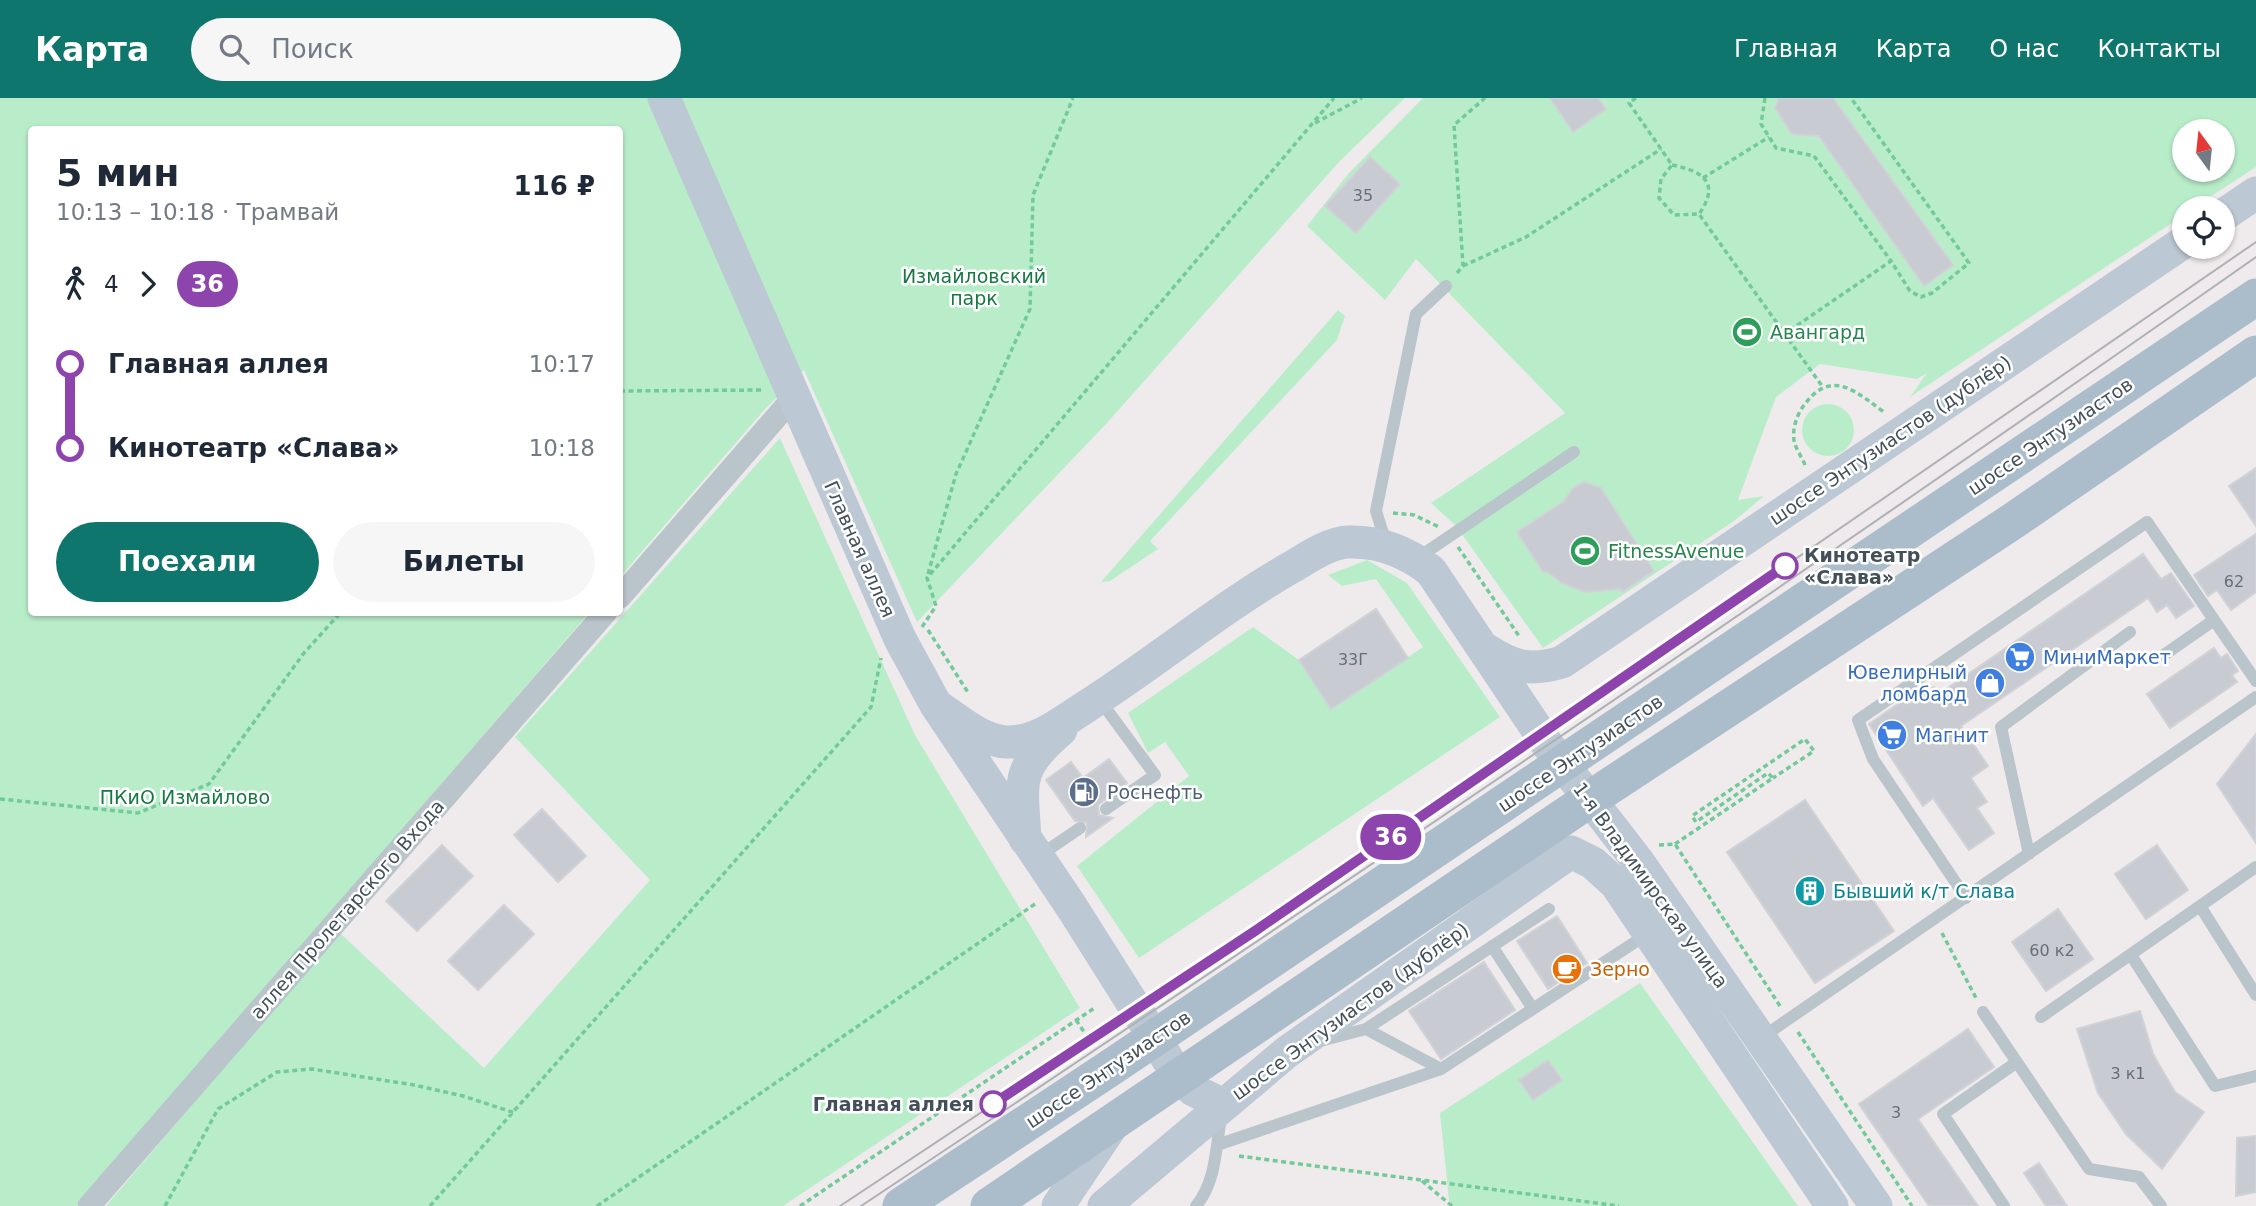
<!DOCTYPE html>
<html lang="ru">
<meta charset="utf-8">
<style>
:root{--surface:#fff;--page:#f6f6f7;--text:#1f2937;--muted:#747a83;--accent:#0f766e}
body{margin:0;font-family:"DejaVu Sans",sans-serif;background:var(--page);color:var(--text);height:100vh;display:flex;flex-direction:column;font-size:26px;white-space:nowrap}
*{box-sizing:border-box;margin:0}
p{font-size:23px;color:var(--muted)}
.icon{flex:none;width:38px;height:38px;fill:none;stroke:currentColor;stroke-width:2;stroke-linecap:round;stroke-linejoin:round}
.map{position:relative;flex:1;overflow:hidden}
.panel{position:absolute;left:28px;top:28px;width:595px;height:490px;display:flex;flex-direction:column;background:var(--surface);border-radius:7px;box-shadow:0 2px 5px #0004}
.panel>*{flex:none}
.badge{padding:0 14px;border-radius:23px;font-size:24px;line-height:46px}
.needle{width:46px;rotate:345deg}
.fabs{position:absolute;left:2172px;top:21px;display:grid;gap:14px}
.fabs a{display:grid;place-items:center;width:63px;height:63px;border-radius:50%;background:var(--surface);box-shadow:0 2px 5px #0004;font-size:35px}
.map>.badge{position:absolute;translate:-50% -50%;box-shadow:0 0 0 4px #fff}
.legs{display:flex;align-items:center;gap:10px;height:77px;padding:0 28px;font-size:23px}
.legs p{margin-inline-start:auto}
.headline{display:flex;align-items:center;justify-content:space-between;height:119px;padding:0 28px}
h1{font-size:38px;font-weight:700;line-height:52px}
.button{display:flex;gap:14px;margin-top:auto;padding:14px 28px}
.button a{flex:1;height:80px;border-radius:42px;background:var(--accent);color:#fff;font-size:28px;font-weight:700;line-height:80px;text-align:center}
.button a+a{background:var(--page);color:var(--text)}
ul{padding:0 28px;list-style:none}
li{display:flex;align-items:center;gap:24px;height:84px;font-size:26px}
li i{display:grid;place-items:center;width:10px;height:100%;margin:0 9px;background:currentColor}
li i::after{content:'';width:18px;height:18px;margin:-9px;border:5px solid;border-radius:50%;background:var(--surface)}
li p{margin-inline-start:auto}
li:first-child i{background:linear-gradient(#0000 50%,currentColor 0)}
li:last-child i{background:linear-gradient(currentColor 50%,#0000 0)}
header{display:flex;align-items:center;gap:42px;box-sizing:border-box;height:98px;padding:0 35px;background:var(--accent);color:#fff}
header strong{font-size:33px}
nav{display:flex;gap:38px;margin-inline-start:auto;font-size:24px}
.search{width:490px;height:63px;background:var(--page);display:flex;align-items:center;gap:18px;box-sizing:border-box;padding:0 24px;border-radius:38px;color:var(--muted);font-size:26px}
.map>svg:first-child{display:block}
.green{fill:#b9edca;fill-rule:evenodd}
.building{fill:#c8cbd1;stroke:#d0d2d7;stroke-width:2}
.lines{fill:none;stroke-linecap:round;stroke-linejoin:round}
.path{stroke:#72ca9a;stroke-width:3.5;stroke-dasharray:5 3.5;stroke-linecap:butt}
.lane{stroke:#bac4cb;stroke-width:12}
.street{stroke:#bac4cb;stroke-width:23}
.secondary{stroke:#bcc8d3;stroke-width:33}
.primary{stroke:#abbdcb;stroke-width:37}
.tram{stroke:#aeb1b6;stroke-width:2}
.line-1-casing{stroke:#fff;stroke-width:16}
.line-1{stroke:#8e44ad;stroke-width:10}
.stop-1-dot{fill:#fff;stroke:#8e44ad;stroke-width:3.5}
.labels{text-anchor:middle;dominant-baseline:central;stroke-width:5;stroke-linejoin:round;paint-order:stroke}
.number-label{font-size:16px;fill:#656f77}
.park-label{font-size:19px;fill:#177842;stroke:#fff}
.leisure-label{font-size:19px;fill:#27864d;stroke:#fff;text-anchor:start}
.street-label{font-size:19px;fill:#445059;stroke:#fff}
.stop-label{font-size:19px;font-weight:bold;fill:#445059;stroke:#fff;text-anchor:start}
.shop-label{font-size:19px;fill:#366cbe;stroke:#fff;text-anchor:start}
.service-label{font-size:19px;fill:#4e5e75;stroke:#fff;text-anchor:start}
.culture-label{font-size:19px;fill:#0d838f;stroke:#fff;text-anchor:start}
.food-label{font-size:19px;fill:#c56008;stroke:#fff;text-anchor:start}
</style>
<header>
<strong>Карта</strong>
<div class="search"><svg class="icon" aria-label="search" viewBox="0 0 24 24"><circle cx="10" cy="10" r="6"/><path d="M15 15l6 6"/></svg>Поиск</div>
<nav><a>Главная</a><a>Карта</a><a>О нас</a><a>Контакты</a></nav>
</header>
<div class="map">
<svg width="2256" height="1108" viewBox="0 0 2256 1108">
<rect width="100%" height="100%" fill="#efebec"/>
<!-- green -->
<path class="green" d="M0,0h1405l-66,64 -233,262 -189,198 -113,-252 -39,39 -145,168v-447h-588v482l557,1 -512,593h-77z
M1423,0h833v69l-63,41h-9v7l-274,182 17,-24 -10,6 -97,-15 -44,33 -38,103 26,-4 -30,25 -191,127 -87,-122 -25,-23 134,-90 -149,-154 -31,41 -78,-74 41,-52zM2184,33h38v39h-38z
M1338,212l7,6 -8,24 -187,201 8,8 -48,32 -9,1z
M1802 332a26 26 0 1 1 52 0a26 26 0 1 1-52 0Z
M780,340l135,297 165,273 -297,198h-677l233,-274 145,136 166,-188 -135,-143z
M1367,462l40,23 93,134 -361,241 -62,-92 112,-90 -24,-34 -17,11 -20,-40 125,-86 46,33 32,49 92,-62 -47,-68 -34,7 -14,-11z
M1640,885l158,223h-345l-4,-6 -9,-87z"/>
<!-- building -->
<path class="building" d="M1550,0h48l8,11 -33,23z
M1779,0h54l120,167 -29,21 -105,-150 -27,-2 -17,-26z
M1370,59l30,27 -44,49 -31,-27z
M2256,370v58l-27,-40z
M1584,384l17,6 53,83 -32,21 -2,-3 -35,3 -23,-9 -16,-12 -3,1 -26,-40 46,-30 11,-15z
M2256,436v58l-25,18 -14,-20 -9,6 -14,-21z
M2143,456l18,25 10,-6 23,33 -18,12 -9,-13 -10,7 -9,-14 -187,128 27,40 -17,12 16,24 -10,6 17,25 -25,17 -36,-52 -10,8 -54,-82 36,-25 4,5 25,-17 5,7z
M1376,511l32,49 -77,51 -32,-49z
M2214,550l7,10 6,-4 11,17 -6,4 5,7 -67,46 -23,-34z
M2256,636v109l-39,-59z
M1109,661l18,24 -29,22 1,10 14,3 -27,19 1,-14 -12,-2 -29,-41 25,-18 12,16z
M1805,702l89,131 -79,52 -88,-131z
M542,711l44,47 -28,26 -44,-47z
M442,747l31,31 -56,55 -31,-30z
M2157,747l31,45 -42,29 -31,-45z
M504,807l30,29 -56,56 -30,-29z
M2058,811l35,50 -47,32 -34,-49z
M1557,818l30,47 -39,26 -31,-48z
M1484,864l31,48 -74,49 -32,-48z
M2140,913l13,43 22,38 29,20 -42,57 -36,-35 -28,-41 -21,-64z
M1968,931l26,38 -76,52 60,87h-49l-70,-102z
M1548,962l14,20 -29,20 -14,-20z
M2256,1038v56l-20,4 1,-58z
M2039,1065l28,43h-21l-22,-33z"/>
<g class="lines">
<!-- path -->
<path class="path" d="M1636,0l-7,5 43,62 -11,14 -2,19 15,17 25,-1 123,172
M1765,0l-4,26 15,24 38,8 77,105
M1315,25l47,-25
M1672,67c31,6 49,18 27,49
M1703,80l66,-41
M2206,159l16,-10
M1463,168l63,-29 135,-88
M1457,175l6,-7 -9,-141 31,-27
M1783,237l108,-74 19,30 11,6 11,-4 37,-30 -118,-165
M620,293l144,-1
M1805,367c-3,-8 -10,-17 -11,-25 -2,-12 4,-28 11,-36 27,-36 51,-12 79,8
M1393,415l21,2 25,12
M1458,449l61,89
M928,476l28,-100 74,-165 3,-114 40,-97
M922,529l14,-21 -9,-28 407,-480
M928,532l41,64
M0,701l138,14 71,-29 95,-131 37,-41
M1675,746l98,-66 -5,-5 -72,49 -4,-6 113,-77 9,12 -41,27
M1659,747l16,-1 105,162
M1942,835l34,65
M1076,922l17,25
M1798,934l114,174
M1239,1058l380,50
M1422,1083l30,25
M165,1108l53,-97 59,-37 35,-3 102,16 49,11 52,17
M430,1108l441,-499 10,-49
M597,1108l438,-302
M800,1108l296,-199"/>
<!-- lane -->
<path class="lane" d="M1386,445l-10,-32 40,-197 30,-28
M1416,461l158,-107
M2164,557l50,-35
M1099,601l56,76 -49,34
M2029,756l-28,-127 129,-95
M1039,758l41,-28
M1966,800l-93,-139 -15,-39 289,-198 109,159
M2200,808l56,89
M1492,848l41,63
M2131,857l84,131 41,-10
M1983,914l106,157 50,8 22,29
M2041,919l215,-150
M1366,931l183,-120
M1761,940l495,-341
M1324,942l42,-11 75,40 208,-136
M1217,1047l224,-76
M1196,1108c20,-24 20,-59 25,-89
M2004,1108l-61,-92 74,-52"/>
<!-- street -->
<path class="street" d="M620,499l173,-199
M89,1108l517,-594"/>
<!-- secondary -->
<path class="secondary" d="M664,0l236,541 36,66 135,201 108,171 14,13 29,14
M2222,118l34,-23
M1485,551c28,18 44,23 77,13l622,-420
M936,607c20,13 45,36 70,37 31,1 56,-20 81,-36 69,-44 132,-97 203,-138 16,-9 38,-25 58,-26 31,-1 59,10 83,29l116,173 90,116 239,346
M1025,741c-3,-57 -11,-69 36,-109
M1058,1108l53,-79
M1104,1108l183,-154 284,-200 22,11 23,21 216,322"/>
<!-- primary -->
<path class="primary" d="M901,1108l209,-138 1146,-771
M989,1108l601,-407 423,-278 243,-167"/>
<!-- tram -->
<path class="tram" d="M840,1108l415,-275 1001,-689
M861,1108c469,-312 935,-626 1395,-949"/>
</g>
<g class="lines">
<!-- line-1 casing -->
<g class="line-1-casing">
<path id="line-1" d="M993,1006l262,-173 530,-365"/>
</g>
<!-- line-1 -->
<use href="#line-1" class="line-1"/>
</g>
<!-- icons -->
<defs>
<g id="stadium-disc" transform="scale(1.575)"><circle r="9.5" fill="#2e9e5b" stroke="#fff"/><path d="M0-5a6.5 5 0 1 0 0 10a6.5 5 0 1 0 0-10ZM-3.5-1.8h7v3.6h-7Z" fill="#fff"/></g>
<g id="supermarket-disc" transform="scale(1.575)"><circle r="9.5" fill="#3f7fe0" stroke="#fff"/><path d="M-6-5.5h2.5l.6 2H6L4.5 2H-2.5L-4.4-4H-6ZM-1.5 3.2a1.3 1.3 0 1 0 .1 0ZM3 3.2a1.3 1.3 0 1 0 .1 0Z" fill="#fff"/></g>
<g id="shop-disc" transform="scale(1.575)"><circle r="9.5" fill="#3f7fe0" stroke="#fff"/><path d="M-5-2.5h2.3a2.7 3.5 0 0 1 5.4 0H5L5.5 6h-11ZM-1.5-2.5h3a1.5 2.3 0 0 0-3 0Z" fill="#fff"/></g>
<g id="fuel-disc" transform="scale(1.575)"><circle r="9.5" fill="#5c6f8a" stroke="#fff"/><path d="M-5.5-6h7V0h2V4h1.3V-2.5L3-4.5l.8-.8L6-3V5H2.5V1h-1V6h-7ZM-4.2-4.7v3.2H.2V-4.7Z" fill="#fff"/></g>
<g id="building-disc" transform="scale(1.575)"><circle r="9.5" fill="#0f9aa8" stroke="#fff"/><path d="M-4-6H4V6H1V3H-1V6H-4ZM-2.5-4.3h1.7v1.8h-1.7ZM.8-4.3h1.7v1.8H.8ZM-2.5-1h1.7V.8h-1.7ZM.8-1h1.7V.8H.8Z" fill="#fff"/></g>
<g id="cafe-disc" transform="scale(1.575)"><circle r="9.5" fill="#e8710a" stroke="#fff"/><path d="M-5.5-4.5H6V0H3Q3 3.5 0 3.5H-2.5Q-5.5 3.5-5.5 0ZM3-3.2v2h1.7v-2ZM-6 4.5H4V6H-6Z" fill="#fff"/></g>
</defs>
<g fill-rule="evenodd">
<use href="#stadium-disc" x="1747" y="234"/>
<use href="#stadium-disc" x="1585" y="453"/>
<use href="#supermarket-disc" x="2020" y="559"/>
<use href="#shop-disc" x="1990" y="585"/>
<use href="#supermarket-disc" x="1892" y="637"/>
<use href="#fuel-disc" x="1084" y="694"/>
<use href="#building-disc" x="1810" y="793"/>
<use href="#cafe-disc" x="1567" y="871"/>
</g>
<!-- markers -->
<g class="stop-1-dot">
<circle cx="1785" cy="468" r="12"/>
<circle cx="993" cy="1006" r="12"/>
</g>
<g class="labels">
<!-- number labels -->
<g class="number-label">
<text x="1363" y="97">35</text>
<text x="2234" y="483">62</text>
<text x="1353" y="561">33Г</text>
<text x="2052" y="852">60 к2</text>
<text x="2128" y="975">3 к1</text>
<text x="1896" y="1014">3</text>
</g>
<!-- park labels -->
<g class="park-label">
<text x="974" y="178">Измайловский<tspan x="974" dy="22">парк</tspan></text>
<text x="185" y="699">ПКиО Измайлово</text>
</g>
<!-- leisure labels -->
<g class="leisure-label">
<text x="1770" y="234">Авангард</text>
<text x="1608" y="453">FitnessAvenue</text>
</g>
<!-- street labels -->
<g class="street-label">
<text transform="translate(2050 338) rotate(-34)">шоссе Энтузиастов</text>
<text transform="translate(1890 342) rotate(-34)">шоссе Энтузиастов (дублёр)</text>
<text transform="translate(860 451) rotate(66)">Главная аллея</text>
<text transform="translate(1580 655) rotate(-34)">шоссе Энтузиастов</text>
<text transform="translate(1651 787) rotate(54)">1-я Владимирская улица</text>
<text transform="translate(347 811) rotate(-49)">аллея Пролетарского Входа</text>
<text transform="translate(1350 913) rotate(-36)">шоссе Энтузиастов (дублёр)</text>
<text transform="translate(1108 971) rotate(-34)">шоссе Энтузиастов</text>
</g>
<!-- stop labels -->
<g class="stop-label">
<text x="1804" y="457">Кинотеатр<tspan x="1804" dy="22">«Слава»</tspan></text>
<text x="974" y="1006" text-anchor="end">Главная аллея</text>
</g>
<!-- shop labels -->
<g class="shop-label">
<text x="2043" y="559">МиниМаркет</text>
<text x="1967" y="574" text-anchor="end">Ювелирный<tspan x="1967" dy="22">ломбард</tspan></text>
<text x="1915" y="637">Магнит</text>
</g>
<!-- service labels -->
<g class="service-label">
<text x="1107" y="694">Роснефть</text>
</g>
<!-- culture labels -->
<g class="culture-label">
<text x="1833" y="793">Бывший к/т Слава</text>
</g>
<!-- food labels -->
<g class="food-label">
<text x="1590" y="871">Зерно</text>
</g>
</g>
</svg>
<div class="fabs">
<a><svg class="needle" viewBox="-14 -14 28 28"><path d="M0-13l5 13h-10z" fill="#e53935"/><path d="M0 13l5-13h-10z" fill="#747a83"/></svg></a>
<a><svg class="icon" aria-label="locate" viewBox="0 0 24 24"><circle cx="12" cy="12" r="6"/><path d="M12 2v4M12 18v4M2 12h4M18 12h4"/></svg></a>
</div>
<b class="badge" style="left:1391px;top:739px;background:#8e44ad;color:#fff">36</b>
<section class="panel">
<div class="headline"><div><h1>5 мин</h1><p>10:13 – 10:18 · Трамвай</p></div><b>116 ₽</b></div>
<div class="legs"><svg class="icon" aria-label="walk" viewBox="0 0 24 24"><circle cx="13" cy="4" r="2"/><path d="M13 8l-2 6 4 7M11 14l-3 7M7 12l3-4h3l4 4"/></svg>4<svg class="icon" aria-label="forward" viewBox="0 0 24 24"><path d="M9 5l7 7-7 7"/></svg><b class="badge" style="background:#8e44ad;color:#fff">36</b></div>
<ul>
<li><i style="color:#8e44ad"></i><b>Главная аллея</b><p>10:17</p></li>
<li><i style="color:#8e44ad"></i><b>Кинотеатр «Слава»</b><p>10:18</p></li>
</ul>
<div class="button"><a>Поехали</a><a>Билеты</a></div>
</section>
</div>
